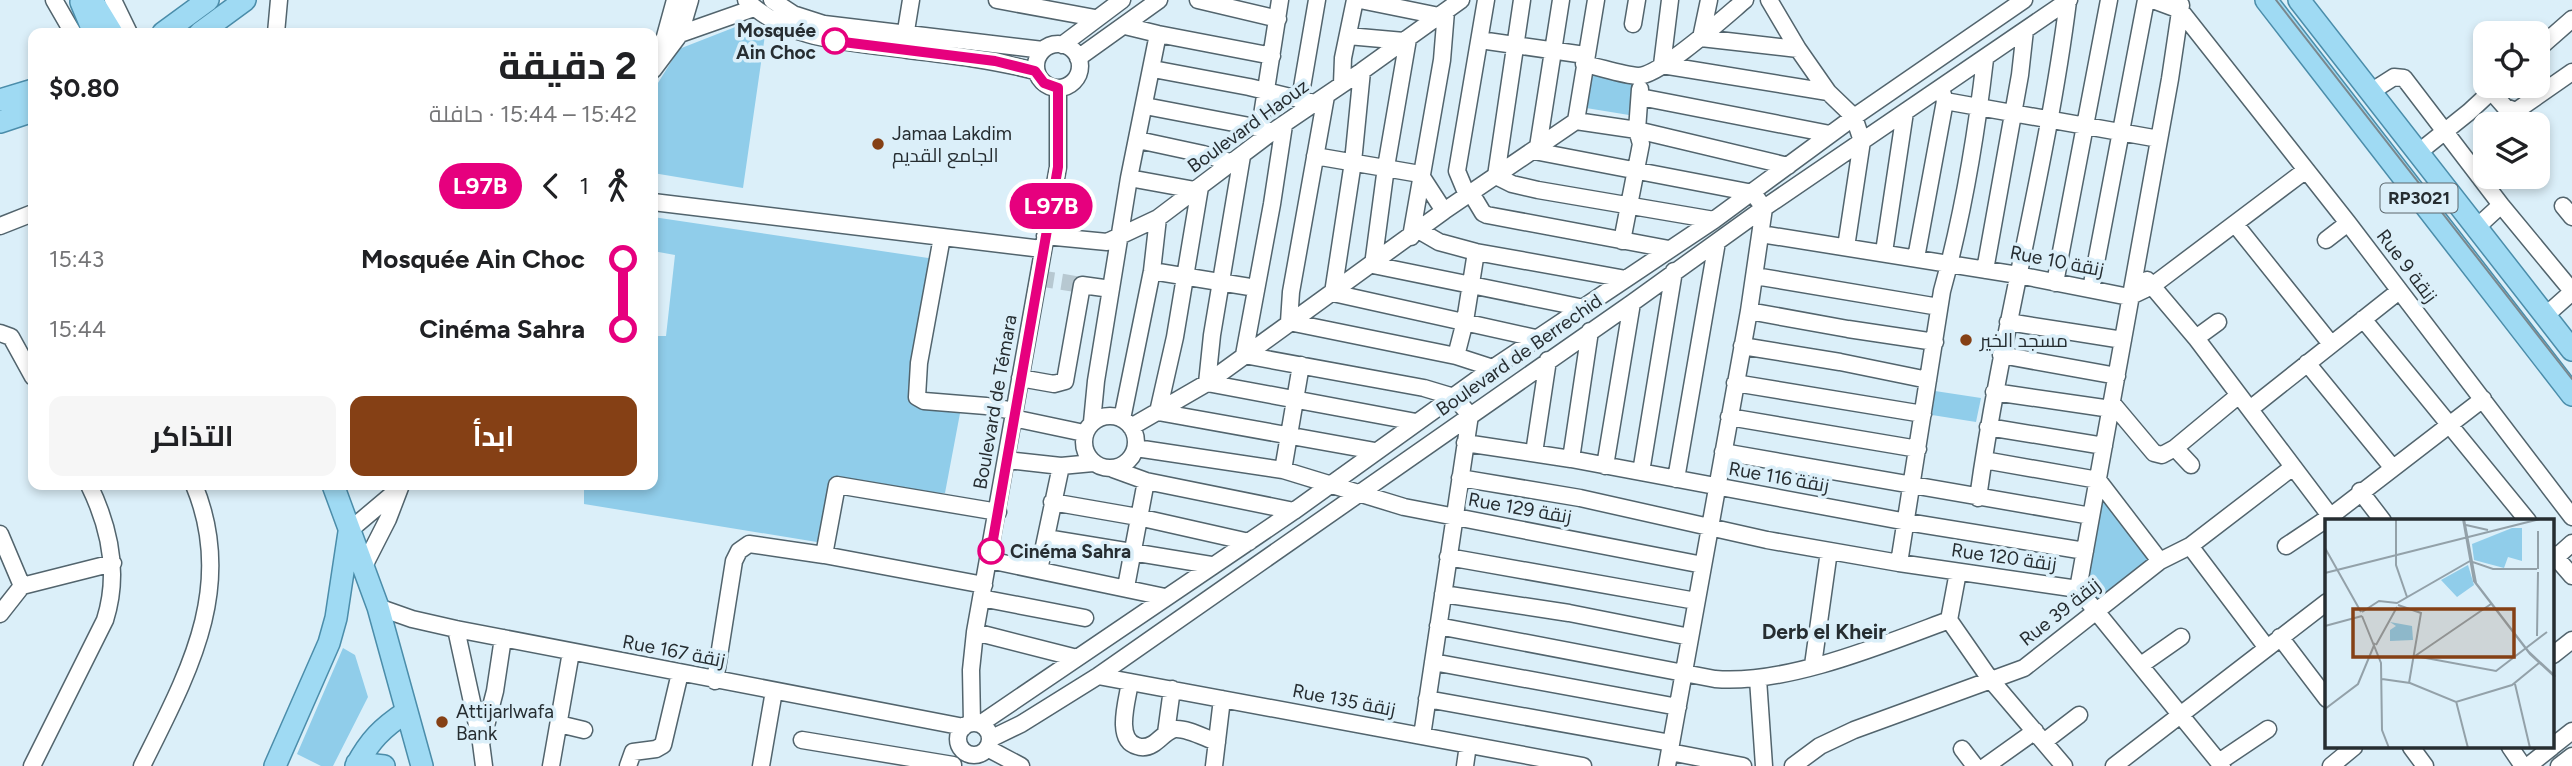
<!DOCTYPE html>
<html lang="ar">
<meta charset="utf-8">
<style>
:root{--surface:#fff;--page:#f6f6f6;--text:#202124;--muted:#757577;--accent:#854015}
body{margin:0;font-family:Figtree,Cairo,sans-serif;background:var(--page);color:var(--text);direction:rtl;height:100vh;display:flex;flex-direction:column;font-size:26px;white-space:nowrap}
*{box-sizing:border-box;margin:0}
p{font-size:23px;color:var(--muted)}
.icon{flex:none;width:38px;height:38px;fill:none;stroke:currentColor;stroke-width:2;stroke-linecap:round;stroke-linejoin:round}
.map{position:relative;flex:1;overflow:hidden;direction:ltr}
.side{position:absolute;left:28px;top:28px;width:630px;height:462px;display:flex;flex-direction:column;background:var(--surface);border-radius:14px;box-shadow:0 4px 10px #0003;direction:rtl}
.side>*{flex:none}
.badge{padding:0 14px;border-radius:23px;font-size:24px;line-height:46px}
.buttons{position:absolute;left:2473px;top:21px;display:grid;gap:14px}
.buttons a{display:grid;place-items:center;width:77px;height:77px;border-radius:14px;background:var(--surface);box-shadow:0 4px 10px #0003;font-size:35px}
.map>.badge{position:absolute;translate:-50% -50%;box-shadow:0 0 0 4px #fff}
.legs{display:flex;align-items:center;gap:10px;height:77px;padding:0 21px;font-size:23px}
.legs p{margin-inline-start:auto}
.summary{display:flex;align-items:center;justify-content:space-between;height:119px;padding:0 21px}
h1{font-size:38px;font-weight:700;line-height:52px}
.button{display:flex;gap:14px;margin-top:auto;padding:14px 21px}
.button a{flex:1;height:80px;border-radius:14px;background:var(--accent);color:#fff;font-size:28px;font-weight:700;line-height:80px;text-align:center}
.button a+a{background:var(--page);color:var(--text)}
ul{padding:0 21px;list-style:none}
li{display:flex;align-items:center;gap:24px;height:70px;font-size:26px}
li i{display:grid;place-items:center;width:10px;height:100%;margin:0 9px;background:currentColor}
li i::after{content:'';width:18px;height:18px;margin:-9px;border:5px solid;border-radius:50%;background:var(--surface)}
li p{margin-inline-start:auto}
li:first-child i{background:linear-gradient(#0000 50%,currentColor 0)}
li:last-child i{background:linear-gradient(currentColor 50%,#0000 0)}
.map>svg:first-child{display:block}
.green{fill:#90cdea}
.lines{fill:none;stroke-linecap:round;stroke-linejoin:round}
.minor-tunnel{stroke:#b7c8d1;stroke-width:16;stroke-dasharray:16 8;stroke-linecap:butt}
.minor-casing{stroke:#52646d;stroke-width:19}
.major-casing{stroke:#4b8daa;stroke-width:24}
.minor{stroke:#fff;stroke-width:16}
.major{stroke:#9fdaf3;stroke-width:21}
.tram{stroke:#7a888e;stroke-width:2}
.line-1-casing{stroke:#fff;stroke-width:16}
.line-1{stroke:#e6007e;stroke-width:10}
.stop-1-dot{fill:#fff;stroke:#e6007e;stroke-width:3.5}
.poi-dot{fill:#854015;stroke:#dbeff9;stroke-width:2.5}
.labels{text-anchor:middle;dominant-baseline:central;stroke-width:7;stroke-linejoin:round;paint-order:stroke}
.shield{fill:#dbeff9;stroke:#5c676d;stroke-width:2}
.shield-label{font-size:18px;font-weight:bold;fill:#262d31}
.stop-label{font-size:19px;font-weight:bold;fill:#262d31;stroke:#dbeff9;text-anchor:end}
.street-label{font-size:19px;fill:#262d31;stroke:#dbeff9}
.poi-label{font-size:19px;fill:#262d31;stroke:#dbeff9;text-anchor:start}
.neighbourhood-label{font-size:21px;font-weight:bold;fill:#262d31;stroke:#dbeff9}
.inset-road{fill:none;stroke:#93a1a9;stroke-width:2}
.view{fill:#854015;fill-opacity:0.15;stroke:#854015;stroke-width:3.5}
.inset-edge{fill:none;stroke:#262d31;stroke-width:3.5}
</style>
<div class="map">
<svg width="2572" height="766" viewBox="0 0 2572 766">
<rect width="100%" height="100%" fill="#dbeff9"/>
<!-- green -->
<path class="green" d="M743,24l23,4 -23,160 -90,-15v-82l26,-42z
M1587,68l47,9 -5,38 -49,-8z
M653,217l282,42 -19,142 45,7 -16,85 -103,-3 -13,54 -245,-40v-19h69v-149h13l9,-81 -22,-4z
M1935,391l46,7 -5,24 -44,-7z
M2102,494l53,67 -56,45 -16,-21z
M343,648l12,7 13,42 -35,69h-12l-24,-12z"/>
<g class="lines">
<!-- minor-tunnel -->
<path class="minor-tunnel" d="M1038,278l44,7"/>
<!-- minor casing -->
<g class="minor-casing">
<path id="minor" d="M54,0l19,33
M113,0l16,33
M746,0c43,42 107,42 162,50 43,5 85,10 127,21
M772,0l21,14 31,10 219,26
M997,0l98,18
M1198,0l80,19
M1360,0l79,16
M1522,0l-26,176 16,8 26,6 176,30
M1670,0l-8,65 166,27
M1709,0l-8,38 97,11
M1769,0l29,49 30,43 26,25 8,24 -16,106
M2153,0l27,10 168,213 224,294
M1633,24l4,-24
M1125,26l33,8 114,22
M276,33l3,-33
M680,34l74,-26
M1348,36l56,5
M1408,39l-22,128 -13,98 211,43
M1480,40l105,15
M904,43l7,-43
M1036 66a22 22 0 1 1 44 0a22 22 0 1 1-44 0Z
M1062,45l60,-45
M2538,49l34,-30
M661,51l14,-51
M1078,58l81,-58
M1584,64c16,3 38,11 54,12 22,0 88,-60 107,-76
M1153,69l96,18 66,16
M653,70l27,-36 10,-34
M1362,71l-9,91 -20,131 207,46
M1342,84l1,-26 12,-58
M2372,91l22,-14 10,1 97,127 71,86
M2491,91l14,16 11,4 56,-39
M1326,96l-35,196 -2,30 167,34 37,12
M1640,97l190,37
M1300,99l17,-99
M1945,101l214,38
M1145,106l115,22 12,4
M1576,121l61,9 151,36
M1576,121l20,-121
M1284,125l-12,79 -28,151 180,33 30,9 16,18 -48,321
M1260,128l20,-128
M1138,140l65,14 30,9
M1538,147l23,-147
M1534,151l219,42 11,15 -15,103 -82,455
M2419,152l50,-40 28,-26
M1242,156l-30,179 -5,48 209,39
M1315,156l105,18 24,37
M1129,178l66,12
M1200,187l-25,150 -17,75 217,39
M1471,193l12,20 4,2 182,34
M1467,195l-10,-24 29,-171
M653,202l389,47
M2563,206l9,11
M2235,224l96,120
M0,226l33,-13
M2477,227l24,-22
M1420,231l19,11 37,10 150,27
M1761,234l257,41 111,22 23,-11 154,-116
M1045,236l62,6 51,-24 114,-86 90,-61 99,-71
M942,237l-23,126 -2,34 7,4 62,5 28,5
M1411,237l31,-177 4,-49
M2326,240l22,-17
M1622,241l19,-97 -4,-14 3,-41
M1884,252l21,-140
M1916,258l29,-157 -3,-9
M1985,270l35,-195 5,-45
M1152,271l104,17
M1755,276l184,31
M2147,280l49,58 138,183
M2055,283l54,-283
M2091,289l55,-289
M1749,311l99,18 87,13
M2545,316l27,-24
M2363,319l165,202
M2008,322l115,18
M0,333l11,4 22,40
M2196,338l22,-16
M1742,346l98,16 88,18
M2001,355l116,21
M1456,356l9,-35 11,-69
M2307,363l85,104
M1020,378l34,6 11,-3 17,-96 29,4
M1735,383l188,31
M1994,392l117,17
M2112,403l42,50 8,2 13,-7 64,-53
M2250,409l149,-118
M1084 442a26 26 0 1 1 52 0a26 26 0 1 1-52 0Z
M1729,417l189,32
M1013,418l71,15
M1122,419l30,-148 6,-53
M1092,422l4,-41 33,-203 29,-144
M1131,427l76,-44 237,-172 132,-90
M1988,427l116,19
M1465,443l106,16 336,63 178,29
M1136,448l147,22 121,37 299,58
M2175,448l16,17
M1723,452l368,64
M1534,453l14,-93
M1571,459l19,-128
M1007,460l54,6 32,-3
M1984,460l114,20 62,81
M1605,466l27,-163
M1113,469l33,12 148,30
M1283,470l18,-105
M1641,472l33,-201
M1460,478l120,20 187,42 132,23 179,26
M1676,479l41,-237
M2360,491l23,30
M1978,498c23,-167 69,-330 90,-497
M1052,502l86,15 111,25
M350,530l45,-38
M0,534l22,52 -22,28
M1046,538l165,27
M2190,546l77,102
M2286,546l45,-30 152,-117
M2553,554l19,22
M824,555l13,-70 161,27
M1448,557l248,44
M989,560l176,37
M2553,560l19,-17
M1899,563l43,-272c21,-76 34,-154 43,-232
M364,566l24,-47 13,-34
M1039,570l22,-104
M1958,572l-9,48 41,59 74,87
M22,586l91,-23
M1126,587l20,-106
M2078,589l92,-510 11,-74
M2078,589l144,177
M1443,594l126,19 121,24
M981,598l104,20
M378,607l34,12 44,10 508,98
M1438,626l277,53c71,6 167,-34 234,-59
M456,629l25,114 3,23
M975,632l102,26
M2280,637l47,62
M2553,655l19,-15
M1433,662l245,45
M1813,665l16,-114
M2141,665l40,-28
M1098,676l485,90
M1758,679l6,87
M715,681l19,-120 5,-10 10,-7 75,11 160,30
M1130,682c-2,16 -16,58 7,64 5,2 11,1 16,-2 7,-4 13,-13 22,-15 12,-1 30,9 42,13
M1427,699l244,44
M972,723l-1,-53 4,-38 83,-465v-79
M958 739a16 16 0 1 1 32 0a16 16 0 1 1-32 0Z
M559,724l25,6
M980,724l314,-213 199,-143 221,-148 140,-103 170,-117
M1166,733l6,-44
M990,739l31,-15 77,-48 534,-373 132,-95 305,-208
M802,740l151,25
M482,741l13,-50 8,-53
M2045,741l34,-26
M2553,746l19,-15
M2411,747l14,19
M2510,747l13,19
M987,748l34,18
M1962,749l13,17
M1670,752l73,14
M2219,762l49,-33
M32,766l73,-146c15,-47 5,-92 -16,-135
M142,766c45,-91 95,-178 52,-281
M551,766l20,-114
M628,766l5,-14 23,-3 7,-4 17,-72
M761,766l13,-75
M1214,766l8,-67
M1465,766l3,-21
M1793,766l27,-20 34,-16 170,-62 136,-107 30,-15 103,-79
M1986,766l49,-35
M2114,766l213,-164
M2331,766l23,-19
M2528,766l24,-19
M2559,766l13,-10"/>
</g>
<!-- major casing -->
<g class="major-casing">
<path id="major" d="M92,0l20,33
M2266,0l306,395
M2299,0l273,350
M81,2l13,31
M163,33l45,-33
M200,33l45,-33
M0,100l33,-10
M0,122l33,-11
M333,485l45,122 44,159
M357,763l27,3
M275,766l54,-123 7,-25 13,-86
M356,766c14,-26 26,-38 50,-54"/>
</g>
<!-- minor -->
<use href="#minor" class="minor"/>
<!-- major -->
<use href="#major" class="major"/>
<!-- tram -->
<path class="tram" d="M2276,0l296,379"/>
</g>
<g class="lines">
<!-- line-1 casing -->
<g class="line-1-casing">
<path id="line-1" d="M835,41l160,20 40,10 9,12 14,5v79l-67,384"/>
</g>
<!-- line-1 -->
<use href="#line-1" class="line-1"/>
</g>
<!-- markers -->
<g class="stop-1-dot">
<circle cx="835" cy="41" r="12"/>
<circle cx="991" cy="551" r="12"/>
</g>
<g class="poi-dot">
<circle cx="878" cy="144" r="7"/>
<circle cx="1966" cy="340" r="7"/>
<circle cx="442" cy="722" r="7"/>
</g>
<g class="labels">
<!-- shield labels -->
<rect class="shield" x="2380.5" y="183.5" width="77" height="29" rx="5"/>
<g class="shield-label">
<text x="2419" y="198">RP3021</text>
</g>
<!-- stop labels -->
<g class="stop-label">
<text x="816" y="30">Mosquée<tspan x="816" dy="22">Ain Choc</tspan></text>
<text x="1010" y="551" text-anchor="start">Cinéma Sahra</text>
</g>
<!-- street labels -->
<g class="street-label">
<text transform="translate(1248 126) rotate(-36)">Boulevard Haouz</text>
<text transform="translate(2057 261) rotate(11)">Rue 10 زنقة</text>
<text transform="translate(2407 266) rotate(53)">Rue 9 زنقة</text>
<text transform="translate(1519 355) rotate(-35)">Boulevard de Berrechid</text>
<text transform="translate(995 402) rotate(-80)">Boulevard de Témara</text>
<text transform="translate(1779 477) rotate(10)">Rue 116 زنقة</text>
<text transform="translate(1520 508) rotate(10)">Rue 129 زنقة</text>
<text transform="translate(2004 557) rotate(8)">Rue 120 زنقة</text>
<text transform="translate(2060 612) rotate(-38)">Rue 39 زنقة</text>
<text transform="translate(674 651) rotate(11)">Rue 167 زنقة</text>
<text transform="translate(1344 700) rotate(11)">Rue 135 زنقة</text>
</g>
<!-- poi labels -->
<g class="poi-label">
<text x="892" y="133">Jamaa Lakdim<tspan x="892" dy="22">الجامع القديم</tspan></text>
<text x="1980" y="340">مسجد الخير</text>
<text x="456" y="711">Attijarlwafa<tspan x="456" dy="22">Bank</tspan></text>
</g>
<!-- neighbourhood labels -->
<g class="neighbourhood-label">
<text x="1824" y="631">Derb el Kheir</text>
</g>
</g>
<!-- overview -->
<g transform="translate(2325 519)">
<rect width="229" height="229" fill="#dbeff9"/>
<path d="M187,9h10v33l-14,-4 -4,11 -30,-8 -2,-16zM143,46l6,20 -17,12 -16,-17zM65,103l22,4 1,14 -23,1v-11l6,-4z" fill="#90cdea"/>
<path class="inset-road" d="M71,0v46l11,32M138,0l11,62 56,73 25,23M139,0l12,64 53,69 26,24M141,6l22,5M0,29l36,64M213,50v-38M0,54l215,-54M73,86l23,8 -12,70M37,93l17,-11 18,2 73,-42 23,8h44M37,97l19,47 1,67 7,18M0,107l37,-10M212,117l1,-64M51,126l21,-38M90,137l81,15 51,-39M90,137l76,-52M57,160l28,4 46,19 56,-17 27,-22M190,165l15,64M131,182l12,47M0,190l33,-25 17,-41"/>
<path class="view" d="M28,90h161v48h-161z"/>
<rect width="229" height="229" class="inset-edge"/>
</g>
</svg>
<div class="buttons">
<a><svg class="icon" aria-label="locate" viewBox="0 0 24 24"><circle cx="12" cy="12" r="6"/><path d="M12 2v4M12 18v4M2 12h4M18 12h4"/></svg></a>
<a><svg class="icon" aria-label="layers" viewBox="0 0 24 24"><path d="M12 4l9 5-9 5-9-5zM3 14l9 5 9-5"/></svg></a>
</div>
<b class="badge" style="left:1051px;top:206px;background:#e6007e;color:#fff">L97B</b>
<section class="side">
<div class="summary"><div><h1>2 دقيقة</h1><p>15:42 – 15:44 · حافلة</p></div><b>$0.80</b></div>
<div class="legs"><svg class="icon" aria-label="walk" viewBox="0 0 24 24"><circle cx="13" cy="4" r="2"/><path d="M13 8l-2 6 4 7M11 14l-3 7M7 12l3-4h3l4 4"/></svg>1<svg class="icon" aria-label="back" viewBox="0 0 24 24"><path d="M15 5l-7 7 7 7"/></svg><b class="badge" style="background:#e6007e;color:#fff">L97B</b></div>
<ul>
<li><i style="color:#e6007e"></i><b>Mosquée Ain Choc</b><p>15:43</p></li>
<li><i style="color:#e6007e"></i><b>Cinéma Sahra</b><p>15:44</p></li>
</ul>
<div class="button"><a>ابدأ</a><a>التذاكر</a></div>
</section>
</div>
